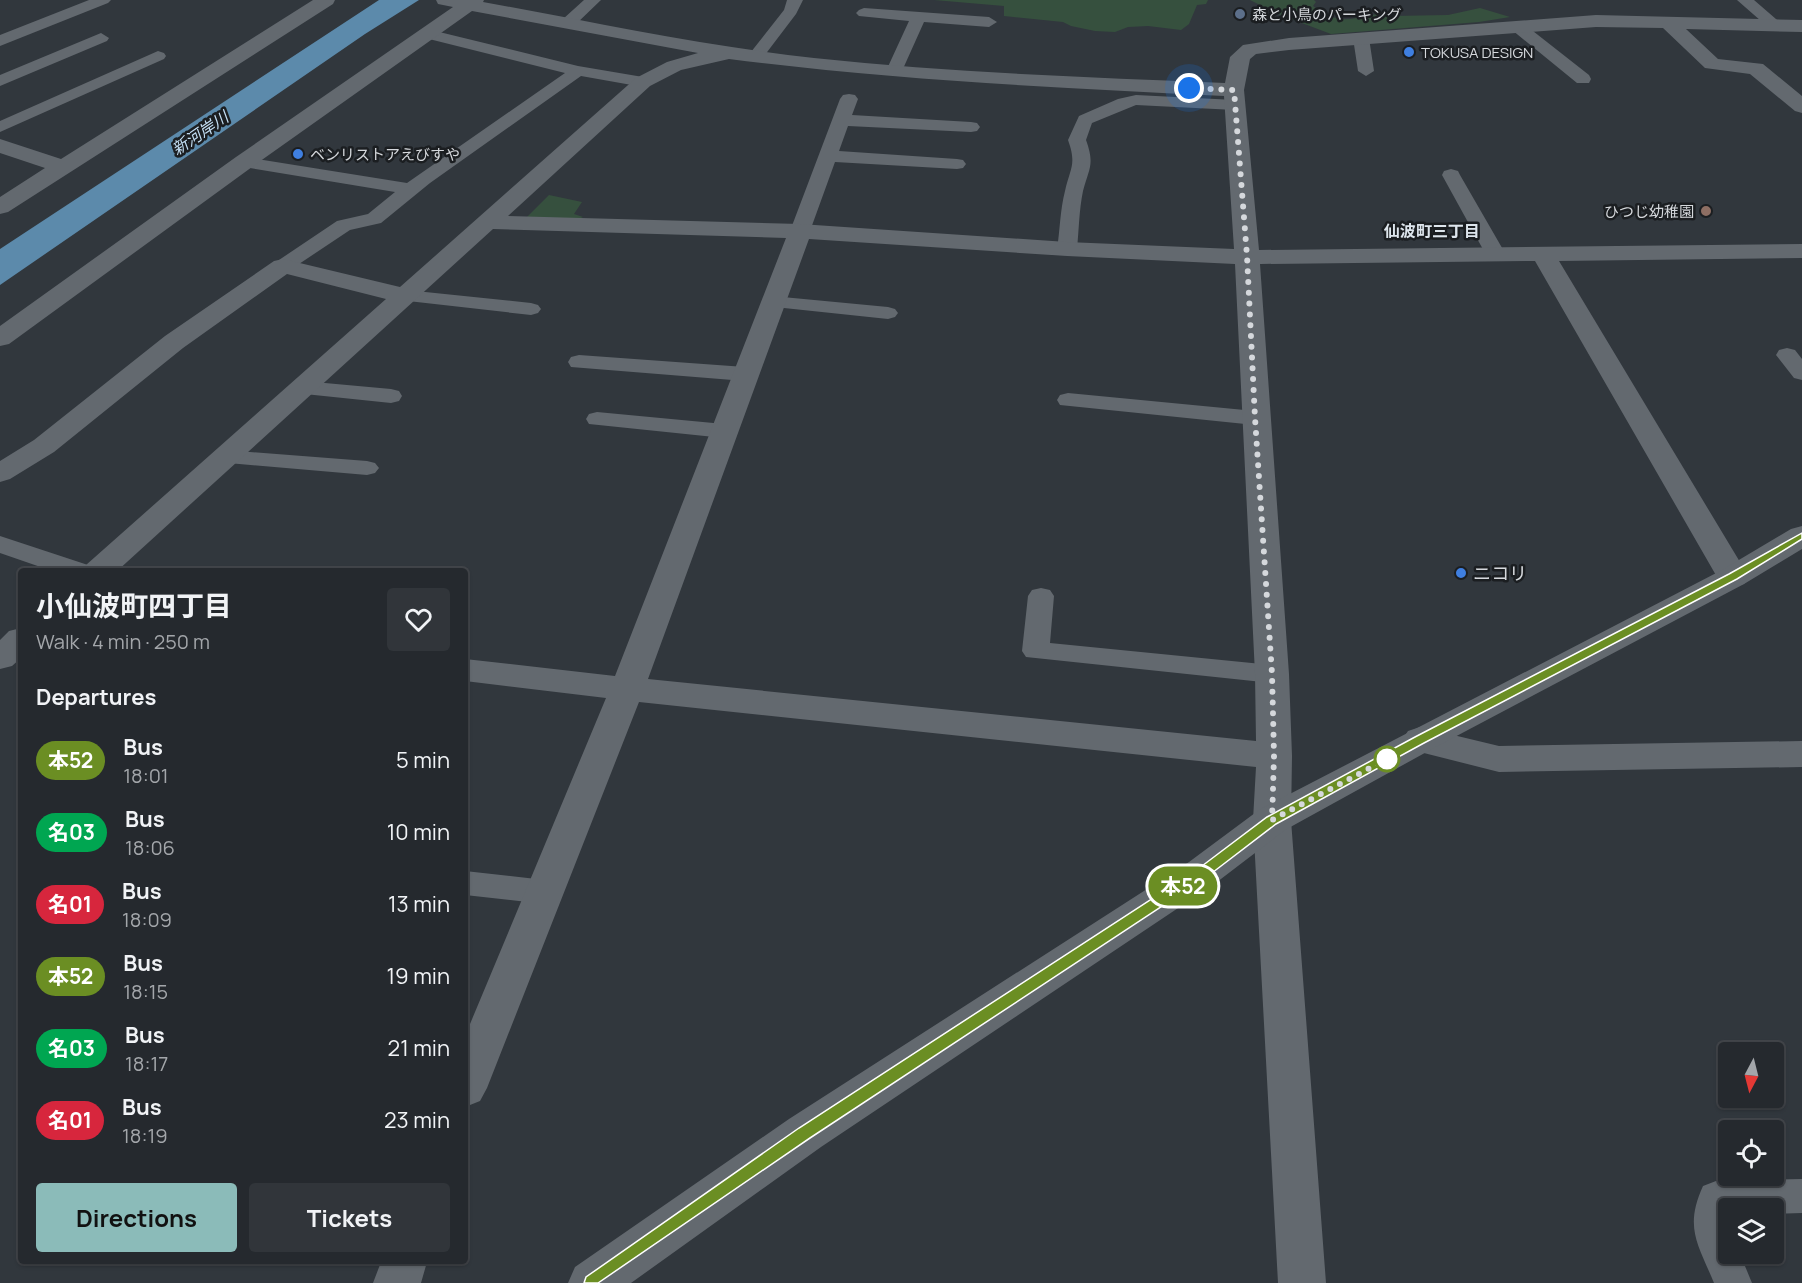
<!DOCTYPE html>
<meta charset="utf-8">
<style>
:root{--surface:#25292e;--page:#31353a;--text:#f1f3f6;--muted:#a3a6aa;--line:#42454a;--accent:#8bbbb9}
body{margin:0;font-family:Manrope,"Noto Sans JP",sans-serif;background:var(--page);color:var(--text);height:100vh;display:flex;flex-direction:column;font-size:22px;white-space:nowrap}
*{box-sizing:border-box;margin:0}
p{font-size:20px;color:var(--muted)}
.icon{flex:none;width:33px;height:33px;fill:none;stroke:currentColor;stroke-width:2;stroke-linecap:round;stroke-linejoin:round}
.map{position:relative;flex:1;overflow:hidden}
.sheet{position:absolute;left:18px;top:568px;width:450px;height:696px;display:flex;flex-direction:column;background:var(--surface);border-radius:6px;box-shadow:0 2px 4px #0004,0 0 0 2px var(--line)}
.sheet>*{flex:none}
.badge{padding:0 12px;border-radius:20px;font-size:21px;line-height:39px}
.needle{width:39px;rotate:187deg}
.fabs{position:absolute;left:1718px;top:1042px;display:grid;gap:12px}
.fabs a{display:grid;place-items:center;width:66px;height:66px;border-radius:6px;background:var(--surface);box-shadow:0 2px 4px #0004,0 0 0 2px var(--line);font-size:30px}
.you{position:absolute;width:30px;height:30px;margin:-15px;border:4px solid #fff;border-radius:50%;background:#1a73e8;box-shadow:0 0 0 9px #1a73e833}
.map>.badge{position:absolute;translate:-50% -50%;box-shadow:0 0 0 3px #fff}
h2{padding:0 18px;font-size:22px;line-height:54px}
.round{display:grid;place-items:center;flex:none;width:63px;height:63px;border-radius:6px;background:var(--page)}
.summary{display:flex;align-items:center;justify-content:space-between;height:102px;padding:0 18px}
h1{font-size:28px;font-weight:700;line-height:45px}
.primary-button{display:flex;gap:12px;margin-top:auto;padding:12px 18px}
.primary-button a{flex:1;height:69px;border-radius:6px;background:var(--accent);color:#111;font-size:24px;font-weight:700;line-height:69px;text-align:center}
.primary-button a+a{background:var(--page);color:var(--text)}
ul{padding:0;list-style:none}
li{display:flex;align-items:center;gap:18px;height:72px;padding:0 18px}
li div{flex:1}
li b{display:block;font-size:22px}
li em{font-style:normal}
li .badge{min-width:66px;font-weight:700;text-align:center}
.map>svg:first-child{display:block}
.green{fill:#36503e}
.water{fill:#5c8aab}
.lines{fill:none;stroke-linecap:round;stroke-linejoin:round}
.lane{fill:#63696f;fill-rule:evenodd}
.street{fill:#63696f;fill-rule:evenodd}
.secondary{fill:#63696f;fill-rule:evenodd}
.line{fill:#6b8e23;stroke:#fff;stroke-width:1.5}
.walk{stroke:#d5d8dc;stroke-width:6;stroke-dasharray:0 10.8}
.service-dot{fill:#5c6f8a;stroke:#1b1e21;stroke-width:2}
.shop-dot{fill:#3f7fe0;stroke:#1b1e21;stroke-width:2}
.education-dot{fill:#8d6e63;stroke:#1b1e21;stroke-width:2}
.stop-dot{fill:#fff;stroke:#6b8e23;stroke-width:3}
.labels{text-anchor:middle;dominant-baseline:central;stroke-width:5;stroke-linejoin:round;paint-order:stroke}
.far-poi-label{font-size:15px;fill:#d5d8dc;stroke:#1b1e21;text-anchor:start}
.far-water-label{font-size:16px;font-style:italic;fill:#c4dff4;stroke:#1b1e21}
.far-neighbourhood-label{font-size:16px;font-weight:bold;fill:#dde5ec;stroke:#1b1e21}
.poi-label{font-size:18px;fill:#d5d8dc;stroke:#1b1e21;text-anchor:start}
</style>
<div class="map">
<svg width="1802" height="1283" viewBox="0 0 1802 1283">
<rect width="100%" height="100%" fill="#31373d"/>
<!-- green -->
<path class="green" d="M934,0h274l-2,4 -9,1 -8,19 -8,6 -33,-4 -20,1 -13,5 -20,-1 -24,-5 -8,-4 -59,-6v-10z
M1250,0h64l2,2 -3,4c33,24 42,8 77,7l3,3 55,-1 32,-7 30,9 -31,5 -148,12 -53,-20z
M549,195l33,7 -8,12 9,3 -8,4 -49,-3z"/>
<!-- water -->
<path class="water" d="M379,0h40l-54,34 -365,251v-36z"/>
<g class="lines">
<!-- lane -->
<path class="lane" d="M89,0h22l-3,3 -108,43v-11z
M584,0h17l-26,25h-12l-2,-3 2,-3z
M787,0h16l-7,14 -35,46h-12l-2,-3 37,-47z
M1737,0h17l29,25 -2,3h-12z
M864,8l125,9 8,5 -8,5 -65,-5 -22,49 -8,5 -8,-5 23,-50 -50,-5 -3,-3 3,-3z
M1518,22l6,2 65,51 2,4 -2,4h-12l-65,-53 -2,-3z
M427,29l151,37 65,11 8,5 -8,5 -62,-11 -151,107 -49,40 -31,7 -60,40h-14l-3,-4 3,-4 61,-41 31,-7 27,-22 -151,-25 -6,-1 -3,-4 3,-4 6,-1 163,26 158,-110 -144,-36 -2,-3z
M101,33l8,5 -2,3 -107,45v-11z
M1361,33l8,5 5,33 -8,5 -8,-5 -5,-33z
M158,51l6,2 2,3 -2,3 -164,73v-11z
M849,94l6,1 3,4 -6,16 119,7 6,1 3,4 -3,4 -6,1 -123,-6 -9,25 118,8 6,1 3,4 -3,4 -6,1 -122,-7 -25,69 -3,4h-14l-3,-4 50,-132 3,-4z
M1136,95l99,5 6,1 3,4 -3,4 -6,1 -99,-5 -44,18 -6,17c9,25 3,28 -3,51 -4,19 -4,39 -6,58l-3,4h-14l-3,-4c3,-19 3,-39 8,-58 5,-23 12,-26 3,-51l11,-24 39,-17z
M1451,169l7,2 2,4 45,78 -3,4h-14l-3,-4 -43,-78 2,-4z
M406,290l125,13 7,2 3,4 -3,4 -7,2 -132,-15 -3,-4 3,-4z
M772,296l116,11 7,2 3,4 -3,4 -7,2 -123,-13 -3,-4 3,-4z
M1787,348l8,2 7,9v21l-8,-2 -18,-23 3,-5z
M579,355l166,12 8,2 3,5 -3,5 -8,2 -174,-14 -3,-5 3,-5z
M303,381l88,8 8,2 3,5 -3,5 -8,2 -96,-10 -3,-5 3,-5z
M1068,393l187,18 8,2 3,5 -3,5 -8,2 -195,-20 -3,-5 3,-5z
M597,412l127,12 8,2 4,5 -4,5 -8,2 -135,-14 -3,-5 3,-5z
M225,450l142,11 8,2 4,5 -4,5 -8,2 -150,-13 -4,-5 4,-5z
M0,536l91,30 4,6h-40l-55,-19z
M1041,588l9,2 4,6 -4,47 222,22 10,2 4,7 -4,7 -10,2 -246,-26 -4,-6 6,-55 4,-6z
M465,871l80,9 11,3 5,9 -5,9 -11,3 -80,-9z
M1802,1179v34l-29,1v-5h-45v45h12l12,29h-38c-16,-39 -30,-55 -11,-97l13,-5z"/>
<!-- street -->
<path class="street" d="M313,0h22l-2,4 -325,208 -8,2v-17l45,-29 -45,-15v-14l61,20z
M436,0h48l-1,2c110,20 220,44 331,56 136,15 274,19 411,25l5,-26 13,-12 46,-7 307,-23 206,5v12l-116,-3 32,30 45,5 39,32v17l-7,-2 -45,-37 -45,-6 -42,-40 -67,-1 -307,23 -33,4 -6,5 -6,31 15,160 543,-6v14l-243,3 190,316 -5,7 -11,3 -11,-3 -5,-7 -182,-316 -275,3 29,410 3,82 -1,64 35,463h-48l-25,-463 3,-53 -617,-65 -152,386 -7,13 -15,6v-71l141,-338 -141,-17v-22l150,17 171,-438 -293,-9 -377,343h-34l4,-7 300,-266 -99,-25 -104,74 -129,104 -44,27 -10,3v-21l34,-21 131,-104 109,-75 9,-2 117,28 236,-209 31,-16 31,-9 -226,-42 -220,156 -243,177 -9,2v-20l236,-169 217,-150 -15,-3zM729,59c164,21 329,29 495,37l10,153 -167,-7 -267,-18 -292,-8 142,-130 31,-16zM809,239l258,17 168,8 20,410 1,67 -608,-62z
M21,628v30l-9,8 -12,3v-29l9,-9z
M1420,727l79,19 303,-5v26l-303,5 -91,-23 -6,-9 6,-9z
M381,1262h46l-6,21h-48z"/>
<!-- secondary -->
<path class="secondary" d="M1802,526v23l-58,35 -312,165 -147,81 -68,52 -396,265 -190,136h-63l7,-16 214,-148 400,-257 70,-52 463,-240 69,-41z"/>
</g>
<!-- line -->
<path class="line" d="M1802,533v6l-65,40 -313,164 -148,81 -68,52 -398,262 -212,145h-14l2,-6 213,-149 399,-259 69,-52 148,-80 314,-163z"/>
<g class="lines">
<!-- walk -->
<path class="walk" d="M1189,88l45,2 13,166 8,162 17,256 2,82 -2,64 115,-61"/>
</g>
<!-- markers -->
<circle class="service-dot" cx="1240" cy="14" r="6"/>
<g class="shop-dot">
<circle cx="1409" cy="52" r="6"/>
<circle cx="298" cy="154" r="6"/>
<circle cx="1461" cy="573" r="6"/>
</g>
<circle class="education-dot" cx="1706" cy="211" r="6"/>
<circle class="stop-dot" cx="1387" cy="759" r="12"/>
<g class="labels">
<!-- far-poi labels -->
<g class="far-poi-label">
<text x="1252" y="14">森と小鳥のパーキング</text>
<text x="1421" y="52">TOKUSA DESIGN</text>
<text x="310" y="154">ベンリストアえびすや</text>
<text x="1694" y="211" text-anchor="end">ひつじ幼稚園</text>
</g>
<!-- far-water labels -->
<g class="far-water-label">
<text transform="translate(200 133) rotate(-34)">新河岸川</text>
</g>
<!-- far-neighbourhood labels -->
<g class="far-neighbourhood-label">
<text x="1432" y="231">仙波町三丁目</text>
</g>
<!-- poi labels -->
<g class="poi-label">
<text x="1473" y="573">ニコリ</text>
</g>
</g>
</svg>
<div class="fabs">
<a><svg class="needle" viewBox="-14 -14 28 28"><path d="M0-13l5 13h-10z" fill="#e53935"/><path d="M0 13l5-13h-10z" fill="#a3a6aa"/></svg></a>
<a><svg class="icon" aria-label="locate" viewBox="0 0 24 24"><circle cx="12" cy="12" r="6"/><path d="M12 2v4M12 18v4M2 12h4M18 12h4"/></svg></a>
<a><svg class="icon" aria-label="layers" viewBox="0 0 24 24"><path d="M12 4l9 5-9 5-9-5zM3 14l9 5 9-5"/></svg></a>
</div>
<div class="you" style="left:1189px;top:88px"></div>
<b class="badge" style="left:1183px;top:886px;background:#6b8e23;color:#fff">本52</b>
<section class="sheet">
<div class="summary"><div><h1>小仙波町四丁目</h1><p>Walk · 4 min · 250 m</p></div><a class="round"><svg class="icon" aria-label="heart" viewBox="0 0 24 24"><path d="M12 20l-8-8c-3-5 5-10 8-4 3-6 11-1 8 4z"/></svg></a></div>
<h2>Departures</h2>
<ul>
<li><span class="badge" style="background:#6b8e23;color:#fff">本52</span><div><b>Bus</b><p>18:01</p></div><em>5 min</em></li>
<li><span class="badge" style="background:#00a651;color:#fff">名03</span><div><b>Bus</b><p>18:06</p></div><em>10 min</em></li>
<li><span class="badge" style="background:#d7263d;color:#fff">名01</span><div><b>Bus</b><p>18:09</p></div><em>13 min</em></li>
<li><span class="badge" style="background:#6b8e23;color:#fff">本52</span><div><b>Bus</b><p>18:15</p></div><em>19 min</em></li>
<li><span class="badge" style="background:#00a651;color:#fff">名03</span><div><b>Bus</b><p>18:17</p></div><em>21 min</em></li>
<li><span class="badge" style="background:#d7263d;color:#fff">名01</span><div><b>Bus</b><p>18:19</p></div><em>23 min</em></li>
</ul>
<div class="primary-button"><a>Directions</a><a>Tickets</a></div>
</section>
</div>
